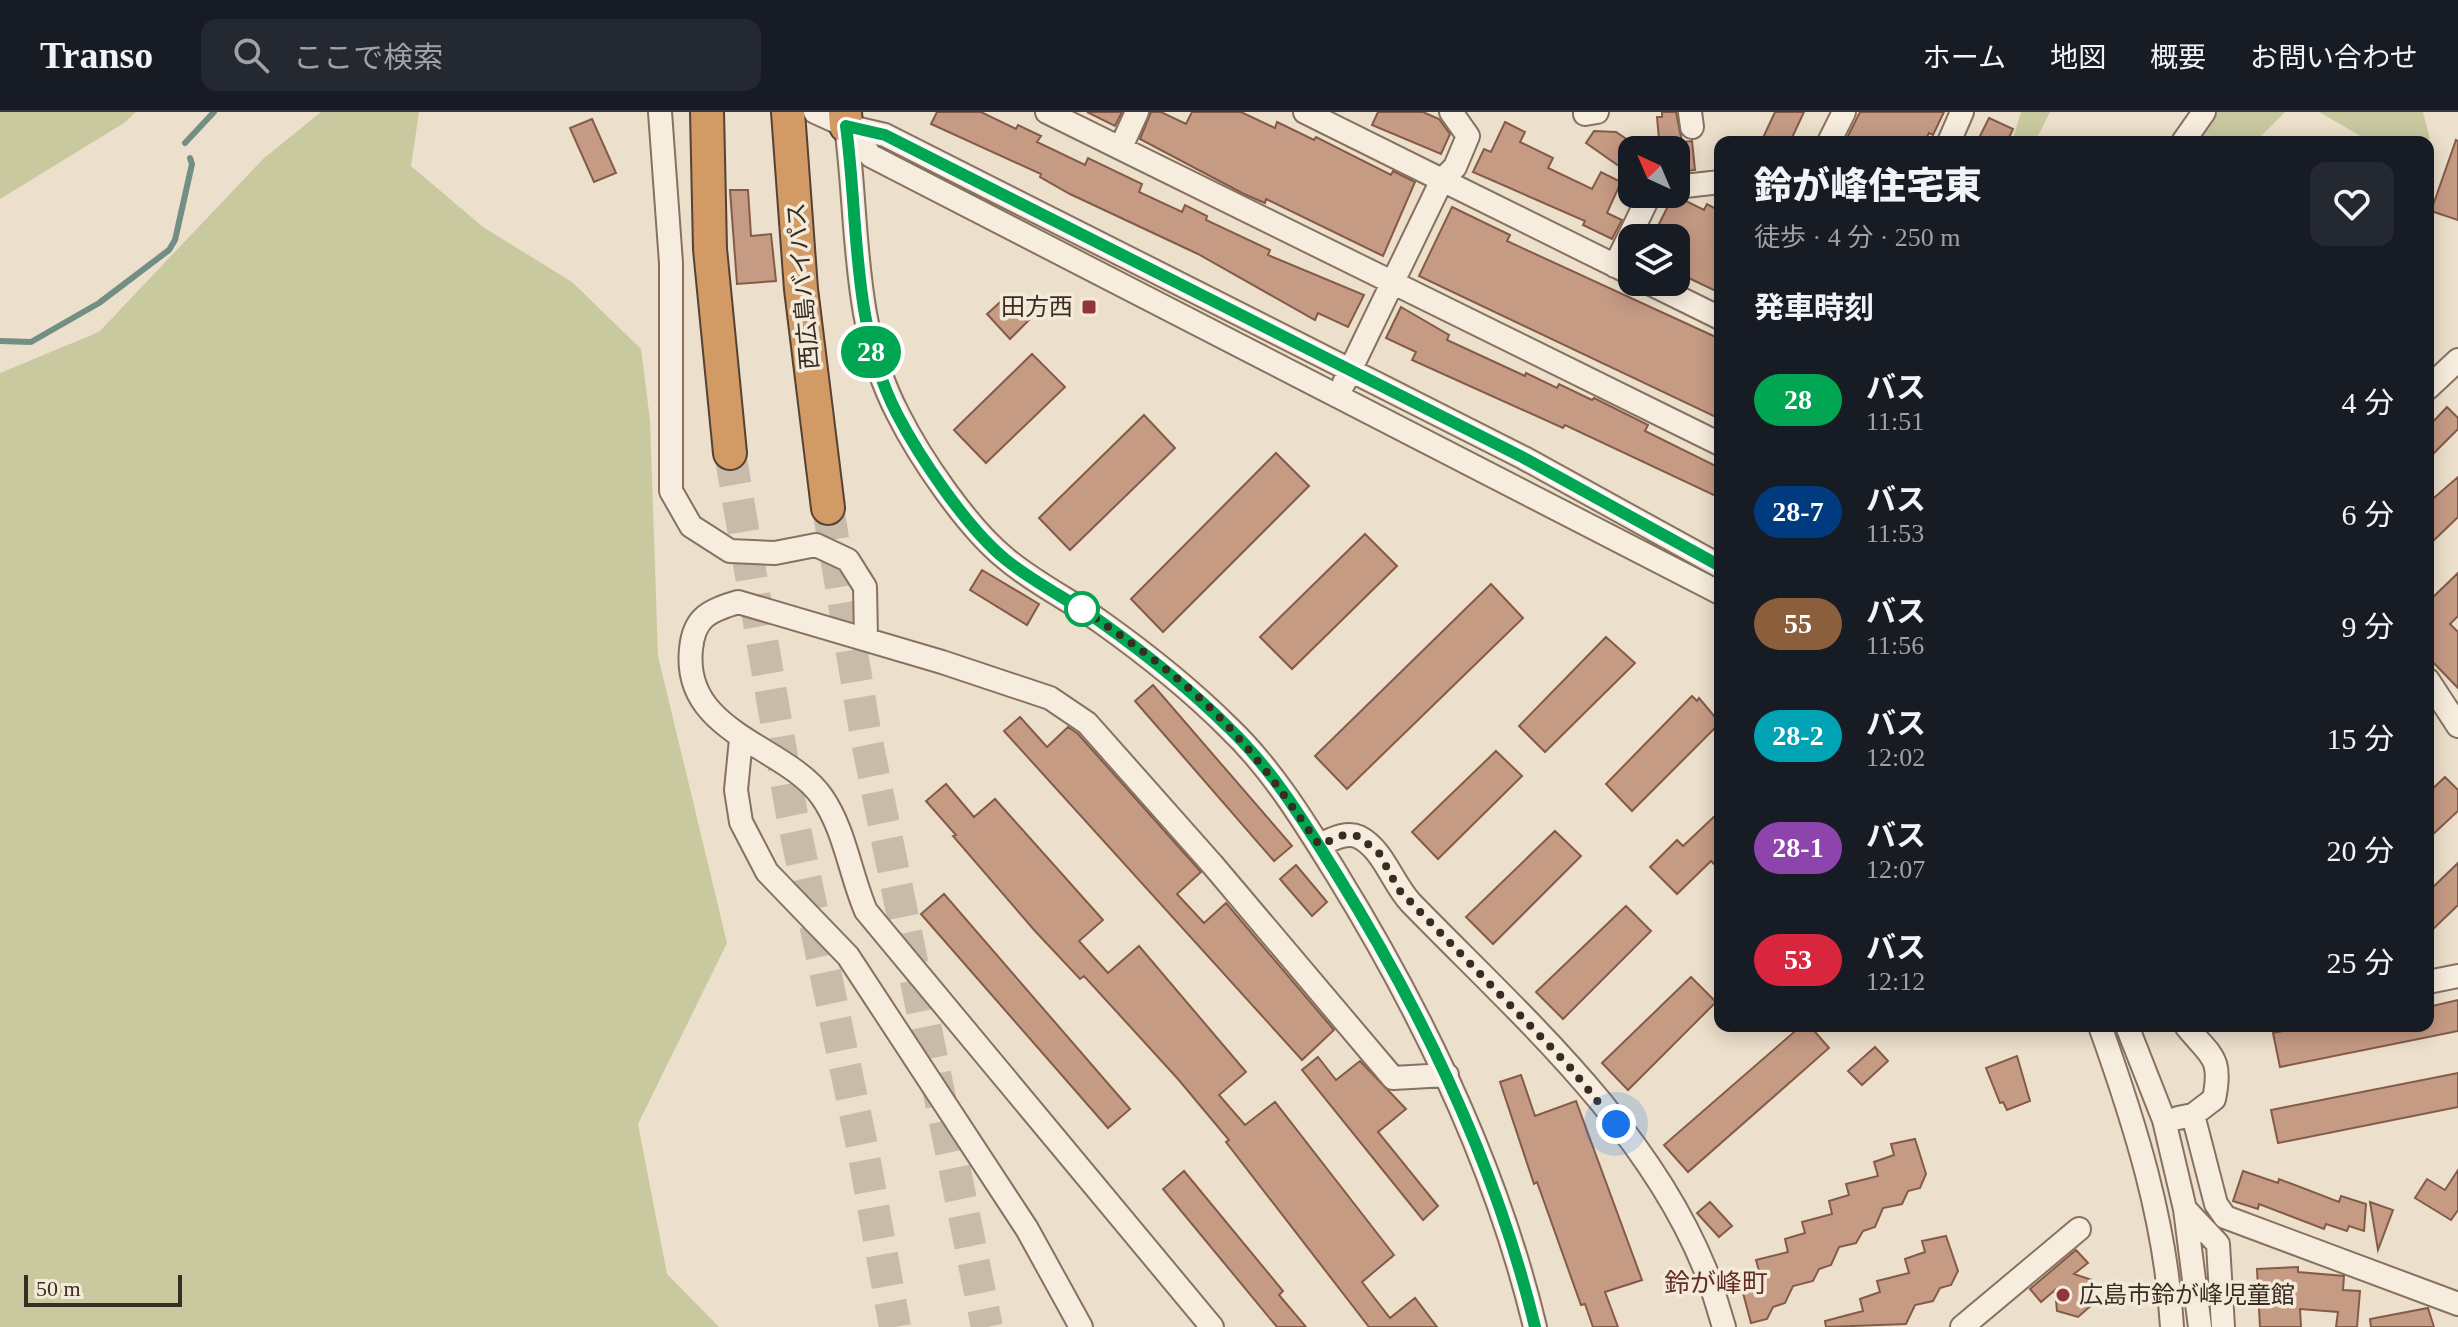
<!DOCTYPE html>
<html lang="ja">
<meta charset="utf-8">
<style>
:root{--surface:#171b24;--page:#242831;--text:#f1f3f6;--muted:#9ea1a6;--line:#363941}
body{margin:0;font-family:"Times New Roman","Noto Sans JP",serif;background:var(--page);color:var(--text);height:100vh;display:flex;flex-direction:column;font-size:30px;white-space:nowrap}
*{box-sizing:border-box;margin:0}
p{font-size:26px;color:var(--muted)}
.icon{flex:none;width:44px;height:44px;fill:none;stroke:currentColor;stroke-width:2;stroke-linecap:round;stroke-linejoin:round}
.map{position:relative;flex:1;overflow:hidden}
.panel{position:absolute;left:1714px;top:24px;width:720px;height:896px;display:flex;flex-direction:column;background:var(--surface);border-radius:16px;box-shadow:0 4px 20px #0003}
.panel>*{flex:none}
.badge{padding:0 16px;border-radius:26px;font-size:28px;line-height:52px}
.needle{width:52px;rotate:316deg}
.controls{position:absolute;left:1618px;top:24px;display:grid;gap:16px}
.controls a{display:grid;place-items:center;width:72px;height:72px;border-radius:16px;background:var(--surface);box-shadow:0 4px 20px #0003;font-size:40px}
.scale{position:absolute;left:24px;bottom:20px;width:158px;box-sizing:border-box;padding-left:8px;border:4px solid #392c22;border-top:0;font-size:22px;line-height:28px;white-space:nowrap;color:#392c22;-webkit-text-stroke:6px #f4eada;paint-order:stroke}
.you{position:absolute;width:40px;height:40px;margin:-20px;border:6px solid #fff;border-radius:50%;background:#1a73e8;box-shadow:0 0 0 12px #1a73e833}
.map>.badge{position:absolute;translate:-50% -50%;box-shadow:0 0 0 4px #fff}
h2{padding:0 40px;font-size:30px;line-height:72px}
.round{display:grid;place-items:center;flex:none;width:84px;height:84px;border-radius:16px;background:var(--page)}
.head{display:flex;align-items:center;justify-content:space-between;height:136px;padding:0 40px}
h1{font-size:38px;font-weight:800;line-height:60px}
ul{padding:0;list-style:none}
li{display:flex;align-items:center;gap:24px;height:112px;padding:0 40px}
li div{flex:1}
li b{display:block;font-size:30px}
li em{font-style:normal}
li .badge{min-width:88px;font-weight:700;text-align:center}
header{display:flex;align-items:center;gap:48px;box-sizing:border-box;height:112px;padding:0 40px;background:var(--surface);border-bottom:2px solid var(--line)}
header strong{font-size:38px}
nav{display:flex;gap:44px;margin-inline-start:auto;font-size:28px}
.search{width:560px;height:72px;background:var(--page);display:flex;align-items:center;gap:20px;box-sizing:border-box;padding:0 28px;border-radius:16px;color:var(--muted);font-size:30px}
.map>svg:first-child{display:block}
.green{fill:#c8c99f}
.lines{fill:none;stroke-linecap:round;stroke-linejoin:round}
.stream{stroke:#728f85;stroke-width:6}
.building{fill:#c69b84;stroke:#845b48;stroke-width:2}
.highway-tunnel{stroke:#c8bba9;stroke-width:32;stroke-dasharray:32 16;stroke-linecap:butt}
.minor-casing{stroke:#877260;stroke-width:26}
.highway-casing{stroke:#564134;stroke-width:36}
.minor{stroke:#f7edde;stroke-width:22}
.highway{stroke:#d29a64;stroke-width:32}
.line-casing{stroke:#fff;stroke-width:18}
.line{stroke:#00a651;stroke-width:12}
.walk{stroke:#392c22;stroke-width:8;stroke-dasharray:0 14.4}
.poi-dot{fill:#91353d;stroke:#f4eada;stroke-width:3}
.stop-dot{fill:#fff;stroke:#00a651;stroke-width:4}
.labels{text-anchor:middle;dominant-baseline:central;stroke-width:7;stroke-linejoin:round;paint-order:stroke}
.street-label{font-size:24px;fill:#392c22;stroke:#f4eada}
.poi-label{font-size:24px;fill:#392c22;stroke:#f4eada;text-anchor:end}
.neighbourhood-label{font-size:26px;fill:#622d25;stroke:#f4eada}
</style>
<header>
<strong>Transo</strong>
<div class="search"><svg class="icon" aria-label="search" viewBox="0 0 24 24"><circle cx="10" cy="10" r="6"/><path d="M15 15l6 6"/></svg>ここで検索</div>
<nav><a>ホーム</a><a>地図</a><a>概要</a><a>お問い合わせ</a></nav>
</header>
<div class="map">
<svg width="2458" height="1215" viewBox="0 0 2458 1215">
<rect width="100%" height="100%" fill="#ecdfcb"/>
<!-- green -->
<path class="green" d="M0,0h136l-12,11 -124,76z
M321,0h98l-8,54 72,61 89,55 69,67 9,71 8,236 69,287 -89,181 29,150 52,53h-719v-954l99,-41 164,-173z
M2021,0h29l-15,30h-23z
M2218,0h67l-30,30h-56z
M2319,0h104l7,27 -59,3z"/>
<g class="lines">
<!-- stream -->
<path class="stream" d="M185,31l29,-31
M0,229l31,1 68,-39 70,-53 6,-10 17,-76 -2,-6"/>
</g>
<!-- building -->
<path class="building" d="M937,0h44l35,17 2,-4 23,11 -4,6 48,23 3,-7 54,26 -3,8 43,20 3,-7 22,11 -1,4 64,30 -2,5 96,40 -16,32 -30,-14 -3,7 -117,-66 -128,-60 -30,-17 1,-3 -110,-50z
M1087,0h35l-7,14z
M1151,0h10l25,12 6,-12h49l34,16 2,-6 37,18 2,-3 75,38 2,-4 22,11 -32,74 -117,-57 -1,4 -21,-9 -104,-55z
M1378,0h45l16,7 11,15 -9,20 -69,-29z
M1662,0h14l6,30 10,-1 3,29 -16,2 -3,-22h-16l-3,-33h5z
M1775,0h29l-14,30h-29z
M1860,0h84l-11,23 -4,-2 -5,9h-79z
M1989,6l24,11 -6,13h-30z
M592,7l24,54 -22,9 -24,-54z
M1505,10l20,10 -5,10 33,16 -5,10 44,21 9,-17 20,10 -14,31 15,7 -10,19 -29,-14 2,-4 -112,-49 11,-23 7,3z
M1594,19l22,1 18,12 -15,22 -33,-23z
M2456,28l2,1v79l-27,-9z
M730,78h18l3,46 20,-2 5,47 -39,3z
M1671,88h13l20,10 3,-6 13,7v82l-44,-21v-34h-24z
M1452,95l58,28 -3,6 213,98v80l-301,-143z
M1007,184l22,24 -19,19 -23,-25z
M1401,195l48,28 -2,5 78,36 1,-3 31,15 2,-4 33,16 2,-2 54,27 -3,6 75,37v30l-155,-73 -2,3 -151,-68 4,-8 -30,-14z
M1032,242l33,33 -79,76 -32,-33z
M2447,295l11,11v11l-30,30v-32z
M1144,303l31,33 -105,102 -31,-32z
M1276,341l33,33 -146,146 -32,-33z
M2458,365v40l-30,29v-43z
M1365,422l32,32 -105,103 -32,-32z
M982,458l57,34 -12,21 -57,-35z
M2458,461v43l-8,8 8,8v56l-30,-31v-55z
M1491,472l32,34 -176,171 -32,-33z
M1606,525l29,26 -90,89 -26,-26z
M1153,573l139,161 -18,15 -139,-160z
M1692,584l5,5 2,-3 21,25 -88,88 -26,-27z
M1020,605l27,30 21,-20 10,7 123,138 -24,22 27,29 22,-20 108,127 -32,30 -298,-329z
M1496,639l26,25 -84,83 -26,-27z
M2445,665l13,13v21l-30,28v-46z
M946,672l28,33 21,-18 108,121 -24,21 29,32 31,-27 107,126 -27,23 26,30 30,-23 119,153 -32,27 28,36 25,-20 22,29h-68l-143,-185 3,-2 -51,-61 -94,-103 -4,3 -45,-48 -82,-95 3,-1 -30,-34z
M1720,699v59l-9,-9 -34,33 -27,-27 27,-27 6,6z
M1555,719l26,25 -88,88 -27,-27z
M2458,751v42l-30,29v-42z
M1296,753l31,37 -15,14 -32,-37z
M944,782l186,215 -22,19 -187,-214z
M1626,794l25,25 -88,88 -27,-27z
M1691,865l25,25 -88,88 -26,-27z
M2458,888v31l-178,36 -7,-34 34,-7h121v-19z
M1801,914h9l19,22 -141,124 -24,-27z
M1875,935l13,14 -26,24 -14,-14z
M2017,944l13,45 -23,9 -4,-8 -3,1 -14,-35z
M1318,945l18,23 24,-19 46,48 -28,23 60,74 -15,14 -121,-150z
M2458,961v34l-180,36 -7,-33z
M1521,963l14,41 41,-15 66,179 -37,12 13,35h-25l-8,-23 -4,1 -44,-123 -3,2 -34,-102z
M1915,1027l11,35 -6,14 -12,3 -6,13 -19,4 -8,19 -12,4 -7,12 -17,4 -8,18 -12,4 -6,12 -20,5 -8,17 -12,4 -6,12 -16,4 -12,-45 20,-7 -3,-11 32,-8 -3,-13 20,-6 -3,-11 30,-8 -3,-13 20,-6 -3,-11 32,-8 -4,-14 20,-7 -3,-11z
M2458,1058v40l-7,10 -36,-22 12,-19 18,11z
M1184,1059l99,120 -4,4 27,32h-29l-114,-138z
M2243,1059l35,12 1,-4 60,23 2,-6 25,8 -2,27 -15,-5 -2,5 -21,-7 -2,5 -65,-25 -1,5 -25,-8z
M1710,1090l22,24 -13,11 -22,-24z
M2370,1090l23,8 -15,40z
M1946,1124l12,35 -7,14 -11,3 -7,13 -18,4 -9,19 -80,3 -1,-6 38,-10 -3,-12 20,-7 -3,-11 32,-8 -4,-14 20,-7 -3,-11z
M2076,1138l12,13 -14,11 18,6 2,23 -16,14 -21,-6 -2,-21 -14,12 -11,-13z
M2298,1155v5l46,4 -1,14 17,1 -3,36h-21l2,-15 -38,-3 1,18h-41l-3,-58z
M2428,1196l6,19h-63l-1,-8z"/>
<g class="lines">
<!-- highway-tunnel -->
<path class="highway-tunnel" d="M730,341l62,362 71,336 32,176
M828,396l38,229 121,590"/>
<!-- minor casing -->
<g class="minor-casing">
<path id="minor" d="M660,0l11,151v228l20,35 39,25 45,2 41,-8 32,15 17,27 1,51
M815,0l31,14 39,9 639,323 196,108
M1047,0l673,332
M1305,0l137,68 13,-13 13,-31 -17,-24
M1690,0l2,15
M1585,2l12,-2
M846,14c13,97 5,199 52,288 22,44 69,113 107,144 29,25 65,42 96,64 45,32 89,67 128,106 43,41 76,95 107,145 87,141 160,292 199,454
M846,14l25,30 849,437
M1829,30l15,-30
M1949,30l13,-30
M2183,30l21,-30
M1121,35l16,-35
M1676,75l44,-5
M1615,154l35,-72
M1647,170l73,36
M1344,271l98,-203 190,94
M2428,276l30,-28
M2428,568l30,46
M741,627l-5,51 5,32 26,50 81,84 179,273 54,98
M1319,733c12,-5 27,-14 40,-8 25,13 33,46 52,66 107,110 235,221 294,366 8,19 13,39 19,58
M2428,870l30,-6
M2100,914c35,98 66,196 72,301
M2127,914l37,94 21,89 15,118
M2193,1003l23,89 9,13 233,87
M2178,1006l15,-3 21,-16c9,-43 -4,-43 -28,-73
M2185,1097l33,35 5,83
M1212,1215l-346,-416c-16,-37 -21,-81 -44,-114 -36,-52 -140,-63 -131,-148 3,-32 18,-38 47,-47l204,60 108,36 37,25 125,141 181,214 54,-3
M1962,1215l117,-98"/>
</g>
<!-- highway casing -->
<g class="highway-casing">
<path id="highway" d="M707,0l3,137 20,204
M788,0l13,177 27,219
M845,0l1,14"/>
</g>
<!-- minor -->
<use href="#minor" class="minor"/>
<!-- highway -->
<use href="#highway" class="highway"/>
</g>
<g class="lines">
<!-- line casing -->
<g class="line-casing">
<path id="line" d="M1535,1215c-39,-162 -112,-314 -199,-454 -31,-50 -64,-104 -107,-145 -39,-39 -83,-74 -128,-106 -31,-22 -67,-39 -96,-63 -38,-31 -85,-101 -108,-145 -46,-89 -38,-191 -51,-288l39,9 639,323 196,108"/>
</g>
<!-- line -->
<use href="#line" class="line"/>
<!-- walk -->
<path class="walk" d="M1082,497l-5,-3c55,36 114,78 157,127 32,35 58,73 85,112l25,-10 14,1 21,17 20,37 170,176 47,58"/>
</g>
<!-- markers -->
<g class="poi-dot">
<rect x="1081" y="187" width="16" height="16" rx="4"/>
<circle cx="2063" cy="1183" r="8"/>
</g>
<circle class="stop-dot" cx="1082" cy="497" r="16"/>
<g class="labels">
<!-- street labels -->
<g class="street-label">
<text transform="translate(803 174) rotate(-95)">西広島バイパス</text>
</g>
<!-- poi labels -->
<g class="poi-label">
<text x="1073" y="195">田方西</text>
<text x="2079" y="1183" text-anchor="start">広島市鈴が峰児童館</text>
</g>
<!-- neighbourhood labels -->
<g class="neighbourhood-label">
<text x="1716" y="1171">鈴が峰町</text>
</g>
</g>
</svg>
<div class="controls">
<a><svg class="needle" viewBox="-14 -14 28 28"><path d="M0-13l5 13h-10z" fill="#e53935"/><path d="M0 13l5-13h-10z" fill="#9ea1a6"/></svg></a>
<a><svg class="icon" aria-label="layers" viewBox="0 0 24 24"><path d="M12 4l9 5-9 5-9-5zM3 14l9 5 9-5"/></svg></a>
</div>
<div class="scale">50 m</div>
<div class="you" style="left:1616px;top:1012px"></div>
<b class="badge" style="left:871px;top:240px;background:#00a651;color:#fff">28</b>
<section class="panel">
<div class="head"><div><h1>鈴が峰住宅東</h1><p>徒歩 · 4 分 · 250 m</p></div><a class="round"><svg class="icon" aria-label="heart" viewBox="0 0 24 24"><path d="M12 20l-8-8c-3-5 5-10 8-4 3-6 11-1 8 4z"/></svg></a></div>
<h2>発車時刻</h2>
<ul>
<li><span class="badge" style="background:#00a651;color:#fff">28</span><div><b>バス</b><p>11:51</p></div><em>4 分</em></li>
<li><span class="badge" style="background:#003b80;color:#fff">28-7</span><div><b>バス</b><p>11:53</p></div><em>6 分</em></li>
<li><span class="badge" style="background:#8b5e3c;color:#fff">55</span><div><b>バス</b><p>11:56</p></div><em>9 分</em></li>
<li><span class="badge" style="background:#00a3b4;color:#fff">28-2</span><div><b>バス</b><p>12:02</p></div><em>15 分</em></li>
<li><span class="badge" style="background:#8e44ad;color:#fff">28-1</span><div><b>バス</b><p>12:07</p></div><em>20 分</em></li>
<li><span class="badge" style="background:#d7263d;color:#fff">53</span><div><b>バス</b><p>12:12</p></div><em>25 分</em></li>
</ul>
</section>
</div>
